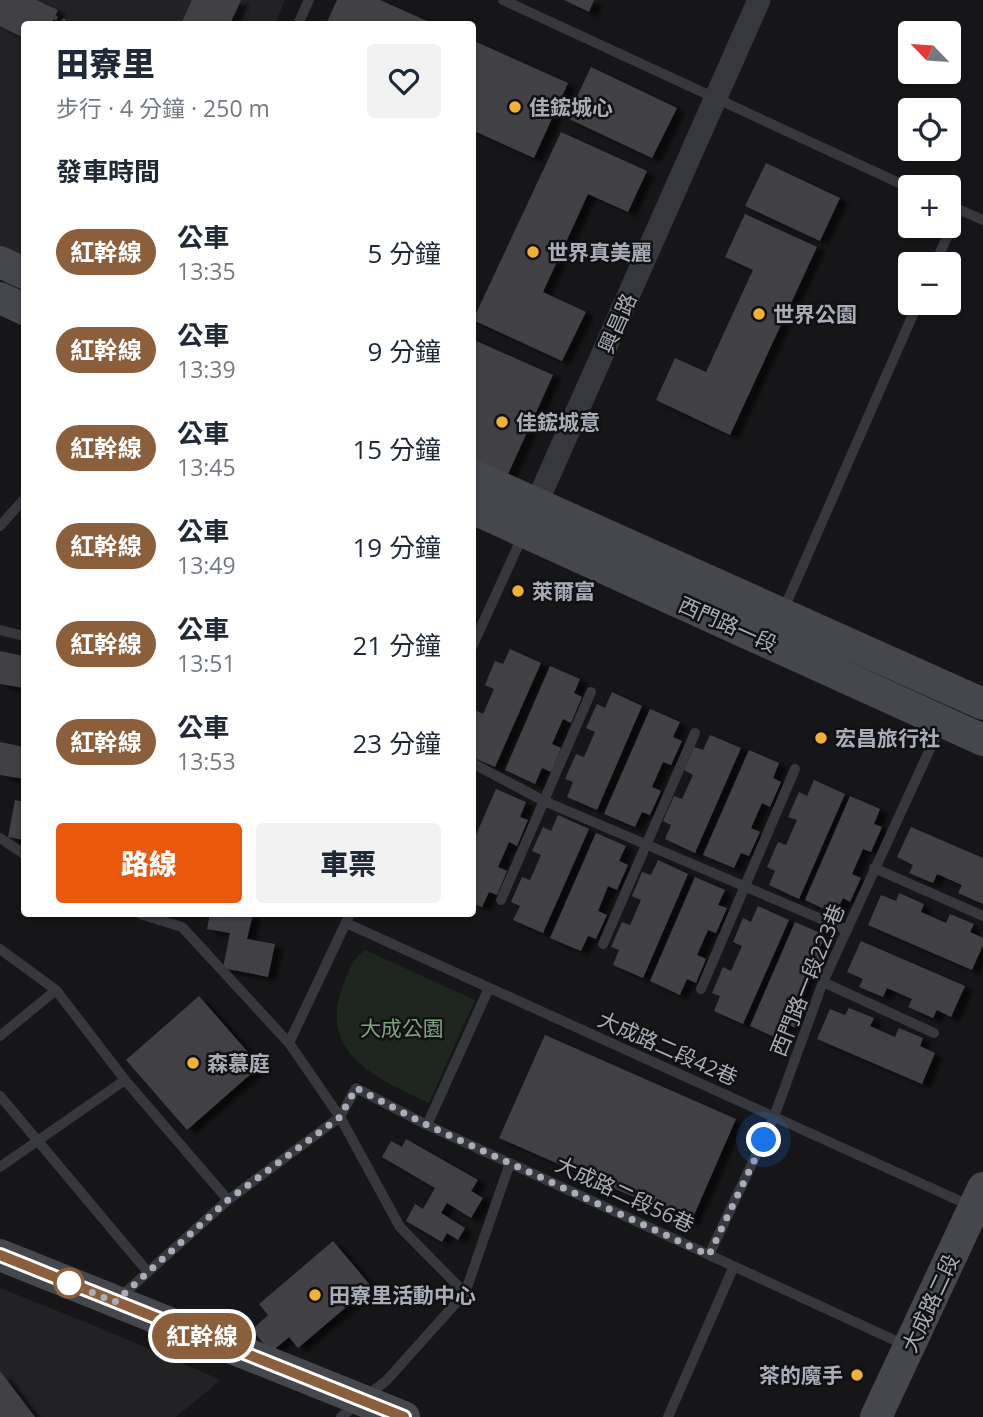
<!DOCTYPE html>
<html lang="zh-TW">
<meta charset="utf-8">
<style>
:root{--surface:#fff;--page:#f2f2f3;--text:#1f2937;--muted:#747a83;--accent:#ea580c}
body{margin:0;font-family:"Open Sans","Noto Sans TC",sans-serif;background:var(--page);color:var(--text);height:100vh;display:flex;flex-direction:column;font-size:26px;white-space:nowrap}
*{box-sizing:border-box;margin:0}
p{font-size:23px;color:var(--muted)}
.icon{flex:none;width:38px;height:38px;fill:none;stroke:currentColor;stroke-width:2;stroke-linecap:round;stroke-linejoin:round}
.map{position:relative;flex:1;overflow:hidden}
.panel{position:absolute;left:21px;top:21px;width:455px;height:896px;display:flex;flex-direction:column;background:var(--surface);border-radius:7px;box-shadow:0 2px 5px #0004}
.panel>*{flex:none}
.badge{padding:0 14px;border-radius:23px;font-size:24px;line-height:46px}
.needle{width:46px;rotate:295deg}
.tools{position:absolute;left:898px;top:21px;display:grid;gap:14px}
.tools a{display:grid;place-items:center;width:63px;height:63px;border-radius:7px;background:var(--surface);box-shadow:0 2px 5px #0004;font-size:35px}
.you{position:absolute;width:35px;height:35px;margin:-18px;border:5px solid #fff;border-radius:50%;background:#1a73e8;box-shadow:0 0 0 10px #1a73e833}
.map>.badge{position:absolute;translate:-50% -50%;box-shadow:0 0 0 4px #fff}
h2{padding:0 35px;font-size:26px;line-height:63px}
.round{display:grid;place-items:center;flex:none;width:74px;height:74px;border-radius:7px;background:var(--page)}
.summary{display:flex;align-items:center;justify-content:space-between;height:119px;padding:0 35px}
h1{font-size:33px;font-weight:800;line-height:52px}
.action{display:flex;gap:14px;margin-top:auto;padding:14px 35px}
.action a{flex:1;height:80px;border-radius:7px;background:var(--accent);color:#fff;font-size:28px;font-weight:800;line-height:80px;text-align:center}
.action a+a{background:var(--page);color:var(--text)}
ul{padding:0;list-style:none}
li{display:flex;align-items:center;gap:21px;height:98px;padding:0 35px}
li div{flex:1}
li b{display:block;font-size:26px}
li em{font-style:normal}
li .badge{min-width:77px;font-weight:700;text-align:center}
.map>svg:first-child{display:block}
.built{fill:#222225}
.green{fill:#1e261f}
.building{fill:#404145;filter:url(#shadow)}
.lines{fill:none;stroke-linecap:round;stroke-linejoin:round}
.path{stroke:#3d3f44;stroke-width:4.5;stroke-dasharray:3.5 5;stroke-linecap:butt}
.lane{stroke:#37383d;stroke-width:10}
.street{stroke:#37383d;stroke-width:23}
.secondary{stroke:#45474d;stroke-width:32}
.line-casing{stroke:#fff;stroke-width:16}
.line{stroke:#8b5e3c;stroke-width:10}
.walk{stroke:#a8adb8;stroke-width:7;stroke-dasharray:0 12.6}
.poi-dot{fill:#f2b134;stroke:#111113;stroke-width:2.5}
.stop-dot{fill:#fff;stroke:#8b5e3c;stroke-width:3.5}
.labels{text-anchor:middle;dominant-baseline:central;stroke-width:5;stroke-linejoin:round;paint-order:stroke}
.poi-label{font-size:21px;font-weight:bold;fill:#a8adb8;stroke:#111113;text-anchor:start}
.street-label{font-size:21px;fill:#a8adb8;stroke:#111113}
.park-label{font-size:21px;fill:#7fa381;stroke:#111113}
</style>
<div class="map">
<svg width="983" height="1417" viewBox="0 0 983 1417">
<defs>
<filter id="shadow"><feDropShadow dx="8" dy="4.5" stdDeviation="2" flood-color="#0009"/></filter>
</defs>
<rect width="100%" height="100%" fill="#161618"/>
<!-- built -->
<path class="built" d="M0,0h285l-10,24h-251v235l-24,-11z
M0,1288l100,40 121,52 -45,37h-176z"/>
<!-- green -->
<path class="green" d="M365,950l110,50 -46,103c-51,-24 -112,-49 -86,-118 6,-14 9,-26 22,-35z"/>
<!-- building -->
<path class="building" d="M0,0h36l22,10 -7,14h-27v14l-24,-12z
M192,0h49l-11,24h-49z
M337,0h43l47,21 -1,3h-100z
M564,0h30l-5,12z
M472,40l96,43 -34,75 -62,-28z
M591,67l86,41 -25,50 -85,-40z
M561,132l86,39 -19,41 -40,-18 -45,98 43,20 -24,49 -89,-41z
M766,163l74,35 -20,43 -75,-35z
M745,214l72,33 -87,188 -74,-35 19,-42 31,14 47,-102 -28,-13z
M472,339l81,36 -49,108 -32,-15z
M510,649l31,14 -46,104 -23,-10v-42l3,-5 8,4 11,-25 -9,-4 10,-24 8,3z
M0,651l24,5v32l-24,-4z
M550,666l30,13 -6,14 8,4 -11,26 -8,-4 -11,25 9,4 -10,24 -9,-4 -7,16 -30,-14z
M612,692l30,14 -45,104 -30,-13 6,-15 -8,-3 11,-25 8,3 11,-25 -9,-4 11,-24 8,4z
M650,709l30,13 -7,15 9,4 -11,24 -8,-3 -11,25 9,4 -11,24 -8,-3 -7,15 -31,-13z
M710,735l31,13 -46,105 -30,-14 6,-14 -8,-4 11,-25 8,3 11,-24 -9,-5 10,-23 9,3z
M0,742l24,5v32l-24,-4z
M749,750l30,13 -6,15 8,4 -11,25 -8,-4 -11,25 9,4 -11,24 -8,-3 -7,15 -31,-13z
M814,780l31,14 -46,105 -30,-14 6,-14 -8,-4 11,-25 8,3 11,-25 -9,-3 11,-25 8,4z
M496,789l30,13 -6,15 8,3 -11,26 -8,-4 -11,25 9,4 -10,24 -8,-3 -7,15 -10,-4v-59z
M850,796l30,13 -6,15 8,3 -11,25 -8,-3 -11,25 9,4 -11,24 -7,-4 -8,16 -30,-14z
M15,800l9,2v38l-16,-3z
M558,815l31,14 -46,104 -30,-13 7,-14 -9,-4 11,-25 8,3 11,-25 -9,-4 11,-24 8,4z
M911,827l72,31v46l-25,-11 4,-8 -25,-11 -4,9 -24,-10 4,-8 -16,-8z
M596,833l30,13 -7,15 9,4 -11,25 -9,-4 -10,25 9,4 -11,24 -8,-3 -7,15 -31,-13z
M658,860l30,14 -45,104 -30,-13 6,-15 -8,-3 11,-25 8,3 11,-25 -9,-4 10,-24 9,3z
M695,877l30,13 -7,15 9,3 -11,25 -8,-3 -11,25 9,4 -10,24 -9,-4 -7,16 -30,-14z
M899,893l25,11 -3,8 25,11 4,-9 24,10 -4,8 13,6v7l-11,25 -104,-45 13,-30 15,6z
M758,906l31,14 -46,104 -29,-13 6,-15 -8,-3 11,-26 8,4 11,-25 -9,-4 10,-24 8,4z
M210,914h43l-6,25 28,5 -7,33 -45,-9 7,-35 -23,-4z
M795,922l30,13 -6,15 8,3 -11,25 -8,-3 -11,25 9,4 -10,24 -9,-4 -6,16 -31,-14z
M861,941l104,45 -14,31 -14,-7 -4,8 -25,-11 4,-8 -25,-11 -4,9 -24,-10 4,-8 -16,-7z
M199,996l61,70 -73,64 -61,-70z
M849,1008l25,10 -4,8 25,11 4,-9 24,10 -3,8 15,7 -13,31 -105,-45 13,-30 15,6z
M545,1035l191,84 -45,103 -192,-84z
M406,1139l72,41 -7,11 12,7 -12,20 -24,-15 -6,10 24,15 -7,12 -11,-7 -5,9 -36,-21 9,-17 8,5 12,-21 -53,-31 9,-16 11,6z
M333,1241l38,45 -73,62 -9,-11 -18,15 -19,-22 16,-15 -9,-11z
M0,1371l35,46h-35z"/>
<g class="lines">
<!-- path -->
<path class="path" d="M54,17l17,7"/>
<!-- lane -->
<path class="lane" d="M503,0l407,188
M298,24l11,-24
M948,205l35,15
M935,264l24,-54
M0,526l24,-27
M783,611l135,-308
M0,630l24,6
M472,647l51,-112
M472,763l72,38 303,129
M0,838l24,16
M874,868l109,48
M501,900l90,-208
M140,914l42,13 107,116 51,74 60,110 65,66 -78,87 -46,37
M346,923l625,283
M603,944l92,-211
M0,949l56,41 69,90 103,120 112,-83 16,-29 71,37 480,221
M823,982l111,51
M701,989l94,-220
M0,1036l56,-46
M289,1043l61,-129
M0,1096l147,175
M427,1125l62,-137
M0,1167l125,-87
M709,1255l65,-138 49,-135 118,-257
M465,1293l45,-130
M118,1299l110,-99
M668,1417l66,-151"/>
<!-- street -->
<path class="street" d="M530,518l229,-518"/>
<!-- secondary -->
<path class="secondary" d="M0,262l24,11
M0,298l24,11
M472,475l511,229
M472,508l511,232
M0,1255l404,162
M876,1417l107,-229"/>
</g>
<g class="lines">
<!-- line casing -->
<g class="line-casing">
<path id="line" d="M0,1255l404,162"/>
</g>
<!-- line -->
<use href="#line" class="line"/>
<!-- walk -->
<path class="walk" d="M69,1283l46,19 113,-102 112,-83 16,-29 71,37 282,130 55,-115"/>
</g>
<!-- markers -->
<g class="poi-dot">
<circle cx="515" cy="107" r="7"/>
<circle cx="533" cy="252" r="7"/>
<circle cx="759" cy="314" r="7"/>
<circle cx="502" cy="422" r="7"/>
<circle cx="518" cy="591" r="7"/>
<circle cx="821" cy="738" r="7"/>
<circle cx="193" cy="1063" r="7"/>
<circle cx="315" cy="1295" r="7"/>
<circle cx="857" cy="1375" r="7"/>
</g>
<circle class="stop-dot" cx="69" cy="1283" r="14"/>
<g class="labels">
<!-- poi labels -->
<g class="poi-label">
<text x="529" y="107">佳鋐城心</text>
<text x="547" y="252">世界真美麗</text>
<text x="773" y="314">世界公園</text>
<text x="516" y="422">佳鋐城意</text>
<text x="532" y="591">萊爾富</text>
<text x="835" y="738">宏昌旅行社</text>
<text x="207" y="1063">森慕庭</text>
<text x="329" y="1295">田寮里活動中心</text>
<text x="843" y="1375" text-anchor="end">茶的魔手</text>
</g>
<!-- street labels -->
<g class="street-label">
<text transform="translate(617 323) rotate(-66)">興昌路</text>
<text transform="translate(728 624) rotate(24)">西門路一段</text>
<text transform="translate(807 980) rotate(-68)">西門路一段223巷</text>
<text transform="translate(668 1048) rotate(24)">大成路二段42巷</text>
<text transform="translate(625 1194) rotate(25)">大成路二段56巷</text>
<text transform="translate(930 1303) rotate(-65)">大成路二段</text>
</g>
<!-- park labels -->
<g class="park-label">
<text x="402" y="1028">大成公園</text>
</g>
</g>
</svg>
<div class="tools">
<a><svg class="needle" viewBox="-14 -14 28 28"><path d="M0-13l5 13h-10z" fill="#e53935"/><path d="M0 13l5-13h-10z" fill="#747a83"/></svg></a>
<a><svg class="icon" aria-label="locate" viewBox="0 0 24 24"><circle cx="12" cy="12" r="6"/><path d="M12 2v4M12 18v4M2 12h4M18 12h4"/></svg></a>
<a>+</a>
<a>−</a>
</div>
<div class="you" style="left:764px;top:1140px"></div>
<b class="badge" style="left:202px;top:1336px;background:#8b5e3c;color:#fff">紅幹線</b>
<section class="panel">
<div class="summary"><div><h1>田寮里</h1><p>步行 · 4 分鐘 · 250 m</p></div><a class="round"><svg class="icon" aria-label="heart" viewBox="0 0 24 24"><path d="M12 20l-8-8c-3-5 5-10 8-4 3-6 11-1 8 4z"/></svg></a></div>
<h2>發車時間</h2>
<ul>
<li><span class="badge" style="background:#8b5e3c;color:#fff">紅幹線</span><div><b>公車</b><p>13:35</p></div><em>5 分鐘</em></li>
<li><span class="badge" style="background:#8b5e3c;color:#fff">紅幹線</span><div><b>公車</b><p>13:39</p></div><em>9 分鐘</em></li>
<li><span class="badge" style="background:#8b5e3c;color:#fff">紅幹線</span><div><b>公車</b><p>13:45</p></div><em>15 分鐘</em></li>
<li><span class="badge" style="background:#8b5e3c;color:#fff">紅幹線</span><div><b>公車</b><p>13:49</p></div><em>19 分鐘</em></li>
<li><span class="badge" style="background:#8b5e3c;color:#fff">紅幹線</span><div><b>公車</b><p>13:51</p></div><em>21 分鐘</em></li>
<li><span class="badge" style="background:#8b5e3c;color:#fff">紅幹線</span><div><b>公車</b><p>13:53</p></div><em>23 分鐘</em></li>
</ul>
<div class="action"><a>路線</a><a>車票</a></div>
</section>
</div>
